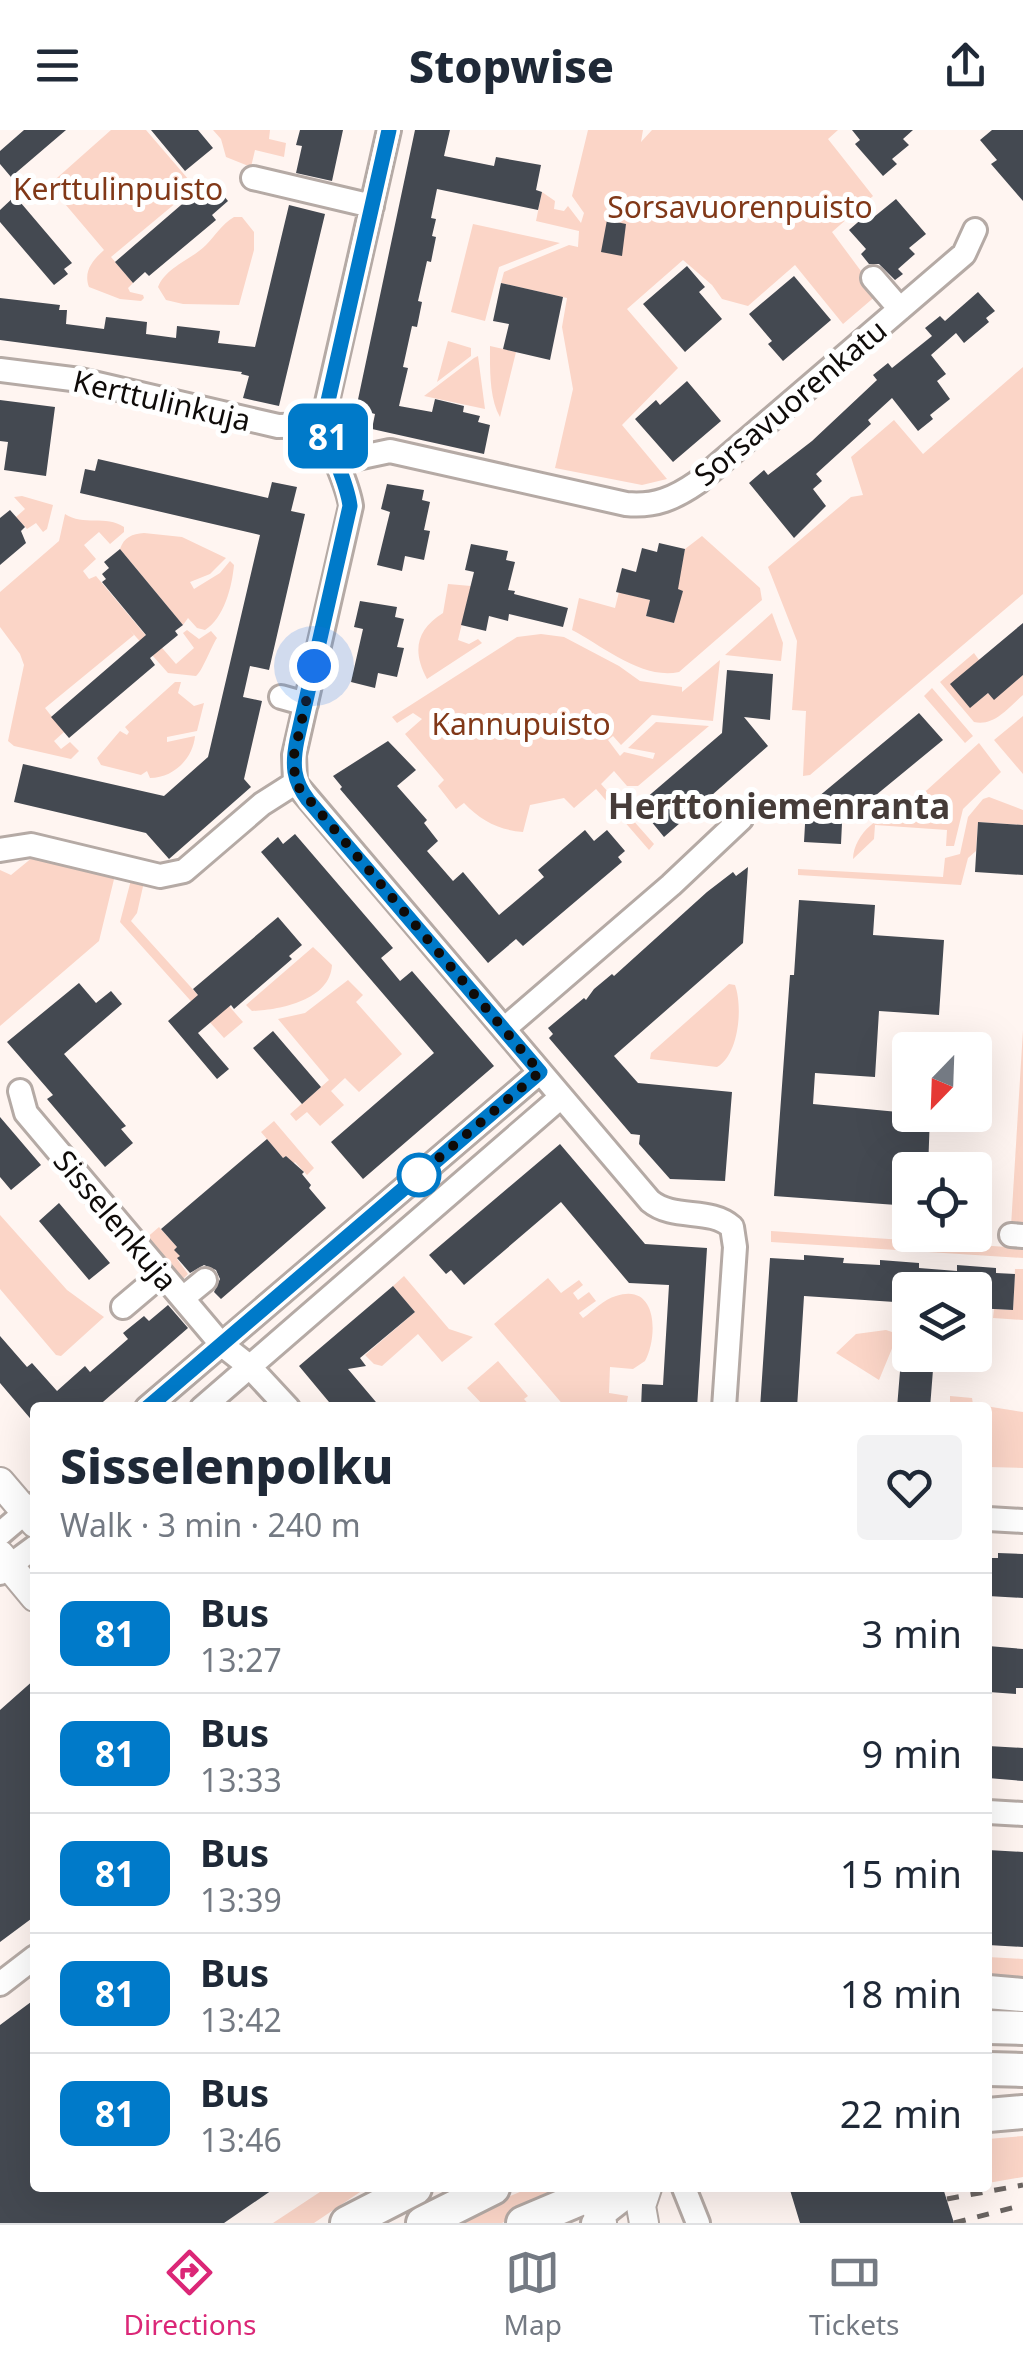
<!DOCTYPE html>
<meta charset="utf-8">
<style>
:root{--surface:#fff;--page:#f2f2f3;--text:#1f2937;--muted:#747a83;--line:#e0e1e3;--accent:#db2777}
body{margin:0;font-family:"Noto Sans",sans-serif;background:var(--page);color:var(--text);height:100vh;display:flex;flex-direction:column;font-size:38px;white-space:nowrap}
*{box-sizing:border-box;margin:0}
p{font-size:32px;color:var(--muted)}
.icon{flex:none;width:55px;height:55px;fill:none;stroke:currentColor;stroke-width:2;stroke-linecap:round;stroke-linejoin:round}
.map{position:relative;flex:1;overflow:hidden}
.sheet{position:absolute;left:30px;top:1272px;width:962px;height:790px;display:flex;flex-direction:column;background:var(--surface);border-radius:10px;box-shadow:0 10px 40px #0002}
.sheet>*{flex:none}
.badge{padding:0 20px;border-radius:15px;font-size:35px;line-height:65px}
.needle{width:65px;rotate:203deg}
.tools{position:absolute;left:892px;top:902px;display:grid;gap:20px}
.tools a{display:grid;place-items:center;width:100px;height:100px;border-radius:10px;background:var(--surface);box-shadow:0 10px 40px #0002;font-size:50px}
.you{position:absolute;width:50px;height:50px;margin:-25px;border:8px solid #fff;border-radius:50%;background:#1a73e8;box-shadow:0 0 0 15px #1a73e833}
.map>.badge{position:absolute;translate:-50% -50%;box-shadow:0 0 0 5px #fff}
.round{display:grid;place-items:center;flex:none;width:105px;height:105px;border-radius:10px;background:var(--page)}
.overview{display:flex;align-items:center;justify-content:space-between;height:170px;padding:0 30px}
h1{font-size:48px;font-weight:800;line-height:75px}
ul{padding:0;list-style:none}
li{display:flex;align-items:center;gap:30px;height:120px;padding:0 30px;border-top:2px solid var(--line)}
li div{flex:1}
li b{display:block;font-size:38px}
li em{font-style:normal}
li .badge{min-width:110px;font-weight:700;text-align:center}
header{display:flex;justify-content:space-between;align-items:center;height:130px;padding:0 30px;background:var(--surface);font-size:45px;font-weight:800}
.tab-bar{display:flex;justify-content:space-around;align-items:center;height:140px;border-top:2px solid var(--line);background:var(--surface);font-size:28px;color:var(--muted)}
.tab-bar a{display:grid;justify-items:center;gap:5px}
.tab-bar .on{color:var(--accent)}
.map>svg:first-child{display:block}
.green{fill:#fbd5c7}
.building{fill:#444951}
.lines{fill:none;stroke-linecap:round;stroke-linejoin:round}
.minor-casing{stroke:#b5aaa5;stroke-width:28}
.major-casing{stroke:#b5aaa5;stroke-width:32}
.highway-casing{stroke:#b5aaa5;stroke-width:38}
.minor{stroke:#fff;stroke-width:22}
.major{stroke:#fff;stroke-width:28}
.highway{stroke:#fff;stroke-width:32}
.rail{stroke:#6a6461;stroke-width:5;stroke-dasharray:12 12;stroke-linecap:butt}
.line-casing{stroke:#fff;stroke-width:22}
.line{stroke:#007ac9;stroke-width:15}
.walk{stroke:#0f0b09;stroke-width:10;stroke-dasharray:0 18}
.stop-dot{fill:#fff;stroke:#007ac9;stroke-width:5}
.labels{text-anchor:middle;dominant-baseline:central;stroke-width:10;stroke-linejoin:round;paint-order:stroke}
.park-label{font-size:30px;fill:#813818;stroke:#fff}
.street-label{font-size:30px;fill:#0f0b09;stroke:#fff}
.quarter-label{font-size:35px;font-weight:bold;fill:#463c39;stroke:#fff}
</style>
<header><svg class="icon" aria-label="menu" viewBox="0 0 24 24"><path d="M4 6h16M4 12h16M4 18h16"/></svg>Stopwise<svg class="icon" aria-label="share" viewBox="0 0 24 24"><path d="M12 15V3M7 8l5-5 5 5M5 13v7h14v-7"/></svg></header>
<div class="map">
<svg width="1023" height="2093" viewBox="0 0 1023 2093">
<rect width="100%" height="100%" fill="#fff5f1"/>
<!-- green -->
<path class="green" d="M111,0h35l49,57 -84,70 22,26 -5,5 2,4 13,3 1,3 -3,3 -21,-2 -31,-12c-6,-16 4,-27 15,-37l-55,-65z
M213,0h57l-1,9 17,4 -2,14 -29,-7 -4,17 -25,-10 -5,-18z
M588,0h55l-2,12 11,-12h186l-10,9 45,57 -41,36 46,62 -35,30 -48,-59 -47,41 -26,-7 -10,-14 -29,-25 -56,49 51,59 -56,57 45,54 -25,6 -87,-17 18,-79 -11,-62 5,-29 -66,-15 3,-11 65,-27 9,2 1,-16 -43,-10 6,-29 13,9 -1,8 10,2 4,-5 13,17 3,-10 -12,-17z
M234,87h8l12,15v18l-15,55 -56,-1 -17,-4 -8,-13c8,-20 33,-27 48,-42 10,-10 15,-20 28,-28z
M473,94l87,19 -61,24 -14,54 -34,-9z
M448,211l23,7v8l-34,26z
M490,216l26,6 -16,65c-11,-19 -10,-49 -10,-71z
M478,226l7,53 -61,-13 50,-38z
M1023,237v227l-213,181 -7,1 3,-65 -14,-1 5,-69 -29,-74 83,-70 12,-2 -12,-38 43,-37 29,34z
M22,366l31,9 -6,24 -4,3 -7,-9 -9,6 -11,-12 9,-8 -11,-12z
M65,384c18,12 41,1 59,13v5l-14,12 -11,-12 -15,13 12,14 -13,12 6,8 7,-3 57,68 4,-2 19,22 18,-16 -11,-15 4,-3 12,9 12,-8 6,7c-6,9 -15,34 -21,38l-28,-3 -39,-44 5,6 -89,73 19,24 -10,9 7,8 9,-7 9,9 -8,8 -57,-13 -6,-5 16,-76 -4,-11 -20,-27v-35l59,-51z
M144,403l38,4 44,21 -16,16 -20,8 4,7 26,-16 10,-12 4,4c-2,22 -10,53 -29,65l-8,-2 -9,-10 -5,7 -63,-76c4,-12 12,-15 24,-16z
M702,406l58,52 2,12 -83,72c-37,8 -76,-26 -107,-42l7,-32 36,10 4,-16 31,8 -4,16 28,7 8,-32 -5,-2 8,-40z
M448,454l23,2 -13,54 11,4 9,-5 4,4 -55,36c-15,-28 -11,-49 16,-66z
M772,483l11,30 -2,18 -56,-6z
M541,504l23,3 55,29 21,15 42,6v5l38,-32 -7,61 -61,-6 -31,30 -8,-9 -5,4 12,16 4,-4 29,7 2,-6 -27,-5 28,-26 53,4 -71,60h-11l-13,-15 -13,13 53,60 -5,6 -53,-61 -22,19 -10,-10 -34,7 -7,27c-24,-2 -42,-11 -59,-29l-8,6 -18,-23 6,-6 -39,-46 17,-15 -9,-6 -16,10 -5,-6 125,-80z
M974,523l5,7 -9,47 18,-14 6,6 29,-24v20c-14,12 -29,32 -49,27l-34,-40z
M175,552h6l-3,11 16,13 10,-3 -7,28 -30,6v5l28,-6c-2,23 -22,42 -45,42l-3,-7 -6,4 -40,-10 -4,-7 23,-27 7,4 2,-3 -4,-5z
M932,558l41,48 -8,7 -41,-47z
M1023,586v58l-29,-34z
M979,613l22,29 -38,37 -9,37h-8l1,-16 -72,-5 -1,14 -21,20c1,-26 28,-47 53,-50z
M989,667l34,13v15l-45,-3 -2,29 -8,7 -7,27 -163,-10v-6l145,8 2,-19 15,-4 8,-37 15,-18z
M33,727l82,18 -16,66 -99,85v-156l11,5z
M131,750l13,2 -7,31 -6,8 86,95 12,-10 14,16 -19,16 -104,-116z
M313,817l19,18c-2,36 -54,45 -80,46l-6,-6z
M348,850l15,15 -7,7 46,52 -43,38 -14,-14 -14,13 13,14 -24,21 -13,-14 -11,9 -6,-7 39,-34 -51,-61 27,-6z
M729,854l6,1c8,22 4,70 -18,82l-67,-8 1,-6z
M1023,900v197l-12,-1z
M274,991l40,47 -7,7 -12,-13 -2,2 -7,-8 -3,2 -22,-26z
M0,1085l67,75 37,27 -43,39 -5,-1 -56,-66z
M159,1097l18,20 -2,3 5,6 -3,3 11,15 -7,7 -37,-41z
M771,1101l252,17v10l-252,-16z
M1015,1139h8v51l-30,-2 1,-9 19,1z
M404,1146l45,53 24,8 -31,25 -24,-28 -36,32 -8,-2 -9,-9 50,-43 -22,-26z
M548,1148l13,15 18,-13 4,5 -10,8 5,7 11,-8 7,9 -17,12 4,5c10,-7 21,-19 33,-22 42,-14 42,41 29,65l-12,8 -23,-2 -1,26 19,3 -2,11h-61l-71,-83z
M886,1200l12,4 -19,46 -43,-27 20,-19z
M498,1231l30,35 -4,3 7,8h-46l-18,-19z
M950,1266l22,2 1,6 50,8v56l-35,-1v-59l-38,-1z
M988,1827l35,2v24l-35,-4z
M1023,2006v41l-35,6v-44z
M326,2058h40l-52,35h-41z
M529,2058h25l5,5 -57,30h-54z"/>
<!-- building -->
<path class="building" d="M24,0h42l-55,47 -11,-13v-13z
M151,0h47l15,18 -28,23z
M300,0h43l-11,51 -36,-8 6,-27 -6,-1z
M415,0h35l-6,26 50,10 2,-9 45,8 -5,25 6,2 -4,18 -101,-21 -6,29 5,1 -4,17 4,1 -5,25 -4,-1 -9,40 4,1 -5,25 -5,-1 -9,41 5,1 -9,38 33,6 3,-13 29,7 -1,6 17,4 -2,6 12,3 -6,29 -112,-25 3,-15 -19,-5z
M852,0h61l-10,9 6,6 -17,14 5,5 -14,12 -28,-32 5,-4z
M992,0h31v71l-32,-37 6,-4 -17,-20z
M210,50l18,21 -16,14 4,5 -67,56 -4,-4 -12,11 -18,-21z
M15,66l57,67 -8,6 4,5 -14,11 -54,-63v-12z
M896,69l30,35 -17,14 6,6 -17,15 5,5 -8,6 -16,-16h-10l-8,-10 5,-5 -17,-19 16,-14 4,5z
M289,75l36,9 -46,192 -36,-8 6,-22 -8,-2 1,-2 -242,-32v-42l60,7 -1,5h8l-1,14 38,5 2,-12 17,2 24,3 -1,12 30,4 1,-12 26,3 17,2 -2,12 37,4z
M607,90l19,4 -4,32 -21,-4z
M687,136l18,21 -6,5 23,27 -37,33 -42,-48z
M794,146l37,44 -48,41 -15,-17 4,-3 -23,-27z
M501,153l62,14 -13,63 -47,-11 6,-25 -16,-3z
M978,162l17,19 -9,7 3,4 -25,21 -8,-10 -25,22 15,19 -9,7 13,18 -20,16 3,4 -15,12 -26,-33 -24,22 3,4 -55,50 6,7 -9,8 13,17 -32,32 -45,-55 15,-13 4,5 44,-34 65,-61 -4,-5 15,-12 4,5 40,-32 -7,-8 15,-12 5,5z
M687,251l34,40 -48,41 -38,-43 21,-19 4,5z
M0,270l55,7 -9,69 -42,-6 4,-28 -8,-1z
M98,329l170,39 4,-16 25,5 -6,24 14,3 -36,156 -19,-4 -7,31 19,4 -18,78 7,8 -82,72 -23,-26 -132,-31 9,-38 141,32 44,-39 52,-222 -180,-42 5,-24 10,2z
M387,354l37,6 -2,10 8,2 -6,28 6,1 -6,29 -19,-4 -3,15 -25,-6 13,-53 -9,-3z
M10,380l15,17 -4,4 5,12 -26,22v-47z
M659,413l26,6 -7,40 5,2 -9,32 -28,-7 4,-16 -34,-8 6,-24 14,4 6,-24 15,4z
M471,414l37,7 -2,9 9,2 -7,28 7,1 -1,3 54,14 -5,19 -54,-13 -1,7 -19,-5 -3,15 -25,-6 13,-53 -9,-2z
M120,419l63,76 -8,6 3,4 -28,23 5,7 -86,73 -18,-21 95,-82 -44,-53 4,-3 -4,-5 7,-6 -5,-6z
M360,471l37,6 -2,10 9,2 -7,28 7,1 -7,29 -19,-4 -3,15 -24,-6 12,-53 -9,-2z
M1023,493v52l-29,25 -6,-7 -18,15 -20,-24z
M727,540l46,4 -3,46 -26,-3 24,29 -104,91 -18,-22 7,-6 -8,-10 77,-66z
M919,583l24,27 -101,83 -1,21 -37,-2 2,-35z
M388,611l28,29 -19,16 30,34 -3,3 14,18 -11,10 26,30 10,-9 36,43 45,-38 -6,-7 47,-40 9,11 13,-11 18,21 -7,6 4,5 -99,84 -7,-7 -28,24 -148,-174 2,-2 -9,-11z
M978,692l45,3v50l-48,-3z
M295,704l98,114 -12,10 19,23 12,-10 82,95 -131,113 -32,-37 103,-89 -173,-201 17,-15 5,7z
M748,737l-5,76 -129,113 24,27 94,9 -7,89 -55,-2 -31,-35 1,-9 -9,-1 -82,-96 4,-4 -5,-6 36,-30 2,2 8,-11 18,-15 2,2 93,-84 26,-20 3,4z
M799,770l76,5 -2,30 71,5 -5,75 -60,-4 -4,66 -60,-4 -2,31 117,11 -2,55h-18v36l-136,-10 16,-221h4z
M278,787l24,28 -13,11 3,3 -58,50 -3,-4 -33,28 31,36 -12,10 -49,-58 30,-26 -5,-6z
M79,853l17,20 15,-12 11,13 -58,50 62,72 -5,3 12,14 -28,24 -58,-68 6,-4 -46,-53z
M273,901l48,56 -19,17 -49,-56z
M0,987l41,48 -30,25 -11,-13z
M267,1009l16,19 3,-2 18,16 -2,2 9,11 -2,3 17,20 -105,91 -7,-7 6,-13 -4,-9 -12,-5 -14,8 -13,-15 3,-2 -6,-6 3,-3 -16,-18z
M560,1014l85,100 62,4 -10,160h-56l1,-24 21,1 6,-100 -40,-2 -68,-81 -97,83 -13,-15 -5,4 -17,-19z
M59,1073l51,60 -21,17 -50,-59z
M804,1125l40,3 -1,5 37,2v-5l39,3v5l38,3v-6l39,3v5l19,1 -2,36 -38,-2v-18h-65v13l-106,-7 -7,112h-37l10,-150 34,2z
M393,1156l22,26 -55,46 6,8 -18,3 33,39h-47l-35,-42z
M168,1175l20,23 -92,80h-61v16l-35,-41v-47l27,31 5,-4 25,28 28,-25 5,6 38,-33 -5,-6 21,-17 5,5z
M915,1225l19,2 -4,51h-33l4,-49 14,1z
M998,1423l25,1v44l-35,-2v-38h10z
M988,1516l35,3v39h-7v6l-27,-2z
M35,1549v237l-35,26v-232z
M988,1616l35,2v33l-35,-3z
M988,1720l35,2v95l-35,-2z
M35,1869v189h240l-51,35h-224v-198z
M798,2058h145l11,35h-154l-10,-33z"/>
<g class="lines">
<!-- minor casing -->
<g class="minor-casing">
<path id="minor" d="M389,0l-64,281c-3,32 21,62 26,95l-57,249 1,28 355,418c24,20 60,6 82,26l3,20 -11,161
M253,48l119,28
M873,148l27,31
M0,240l80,10 198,46 46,-1
M338,332l52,-11 236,53c29,3 49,-6 72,-22l266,-228 11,-24
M281,567l25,7
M0,720l31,-5 129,31 24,-5 78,-67 33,-21
M504,899l167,-144 70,-66
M20,961l6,22 195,231 28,22 39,42
M1011,1105l12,1
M183,1168l22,-18
M123,1177l39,-33
M147,1278l393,-336
M202,1278l359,-311
M988,1389l35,2
M0,1404l35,-30
M0,1443l35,-26
M988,1682l35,2
M0,1854l35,-27
M684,2058l14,35
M593,2093l45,-35"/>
</g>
<!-- major casing -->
<g class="major-casing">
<path id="major" d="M0,1352l35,41
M0,1425l35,42
M589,2058l13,35
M644,2093l-3,-17 6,-18"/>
</g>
<!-- highway casing -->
<g class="highway-casing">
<path id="highway" d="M988,1862l35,3
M988,1897l35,1
M988,1939l35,1
M988,1985l35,-3
M347,2093l68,-35
M423,2093l70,-35
M523,2093l83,-35"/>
</g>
<!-- minor -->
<use href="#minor" class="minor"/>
<!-- major -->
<use href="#major" class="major"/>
<!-- highway -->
<use href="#highway" class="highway"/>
<!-- rail -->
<path class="rail" d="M947,2069l76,-14
M954,2093l69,-18"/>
</g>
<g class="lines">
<!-- line casing -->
<g class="line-casing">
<path id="line" d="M147,1278l393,-336 -232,-272c-15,-20 -16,-35 -11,-60l53,-234c-4,-33 -28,-63 -24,-96l63,-280"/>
</g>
<!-- line -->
<use href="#line" class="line"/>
<!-- walk -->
<path class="walk" d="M314,536l-20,89 1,28 245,289 -126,107 5,-4"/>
</g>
<!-- markers -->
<circle class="stop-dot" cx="419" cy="1045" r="20"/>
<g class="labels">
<!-- park labels -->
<g class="park-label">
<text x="118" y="58">Kerttulinpuisto</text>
<text x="740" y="76">Sorsavuorenpuisto</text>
<text x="521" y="593">Kannupuisto</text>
</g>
<!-- street labels -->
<g class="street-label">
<text transform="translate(162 270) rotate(13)">Kerttulinkuja</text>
<text transform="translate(790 272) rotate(-40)">Sorsavuorenkatu</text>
<text transform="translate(116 1090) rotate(50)">Sisselenkuja</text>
</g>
<!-- quarter labels -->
<g class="quarter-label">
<text x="779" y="675">Herttoniemenranta</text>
</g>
</g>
</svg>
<div class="tools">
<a><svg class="needle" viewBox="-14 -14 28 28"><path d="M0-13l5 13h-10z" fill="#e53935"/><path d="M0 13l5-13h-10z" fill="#747a83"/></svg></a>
<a><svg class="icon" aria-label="locate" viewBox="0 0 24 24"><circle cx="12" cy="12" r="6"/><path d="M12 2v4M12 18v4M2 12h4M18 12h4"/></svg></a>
<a><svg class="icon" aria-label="layers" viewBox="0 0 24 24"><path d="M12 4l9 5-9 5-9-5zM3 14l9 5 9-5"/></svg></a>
</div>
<div class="you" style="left:314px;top:536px"></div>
<b class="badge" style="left:328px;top:306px;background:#007ac9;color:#fff">81</b>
<section class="sheet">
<div class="overview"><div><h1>Sisselenpolku</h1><p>Walk · 3 min · 240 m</p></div><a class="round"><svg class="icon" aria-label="heart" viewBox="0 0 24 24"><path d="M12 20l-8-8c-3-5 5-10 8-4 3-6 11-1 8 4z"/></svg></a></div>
<ul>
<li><span class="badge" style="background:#007ac9;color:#fff">81</span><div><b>Bus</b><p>13:27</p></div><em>3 min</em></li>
<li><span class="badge" style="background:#007ac9;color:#fff">81</span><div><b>Bus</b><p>13:33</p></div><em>9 min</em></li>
<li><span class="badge" style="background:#007ac9;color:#fff">81</span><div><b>Bus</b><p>13:39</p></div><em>15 min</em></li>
<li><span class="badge" style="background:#007ac9;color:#fff">81</span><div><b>Bus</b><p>13:42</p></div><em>18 min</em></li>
<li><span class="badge" style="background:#007ac9;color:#fff">81</span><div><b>Bus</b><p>13:46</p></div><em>22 min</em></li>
</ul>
</section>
</div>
<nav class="tab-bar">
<a class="on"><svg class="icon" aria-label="directions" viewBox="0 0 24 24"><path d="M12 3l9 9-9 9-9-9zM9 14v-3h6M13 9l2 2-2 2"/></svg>Directions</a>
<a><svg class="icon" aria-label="map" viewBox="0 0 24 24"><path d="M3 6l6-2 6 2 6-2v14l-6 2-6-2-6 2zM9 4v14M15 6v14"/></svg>Map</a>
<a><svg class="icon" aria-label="tickets" viewBox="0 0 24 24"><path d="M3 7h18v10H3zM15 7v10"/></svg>Tickets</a>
</nav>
